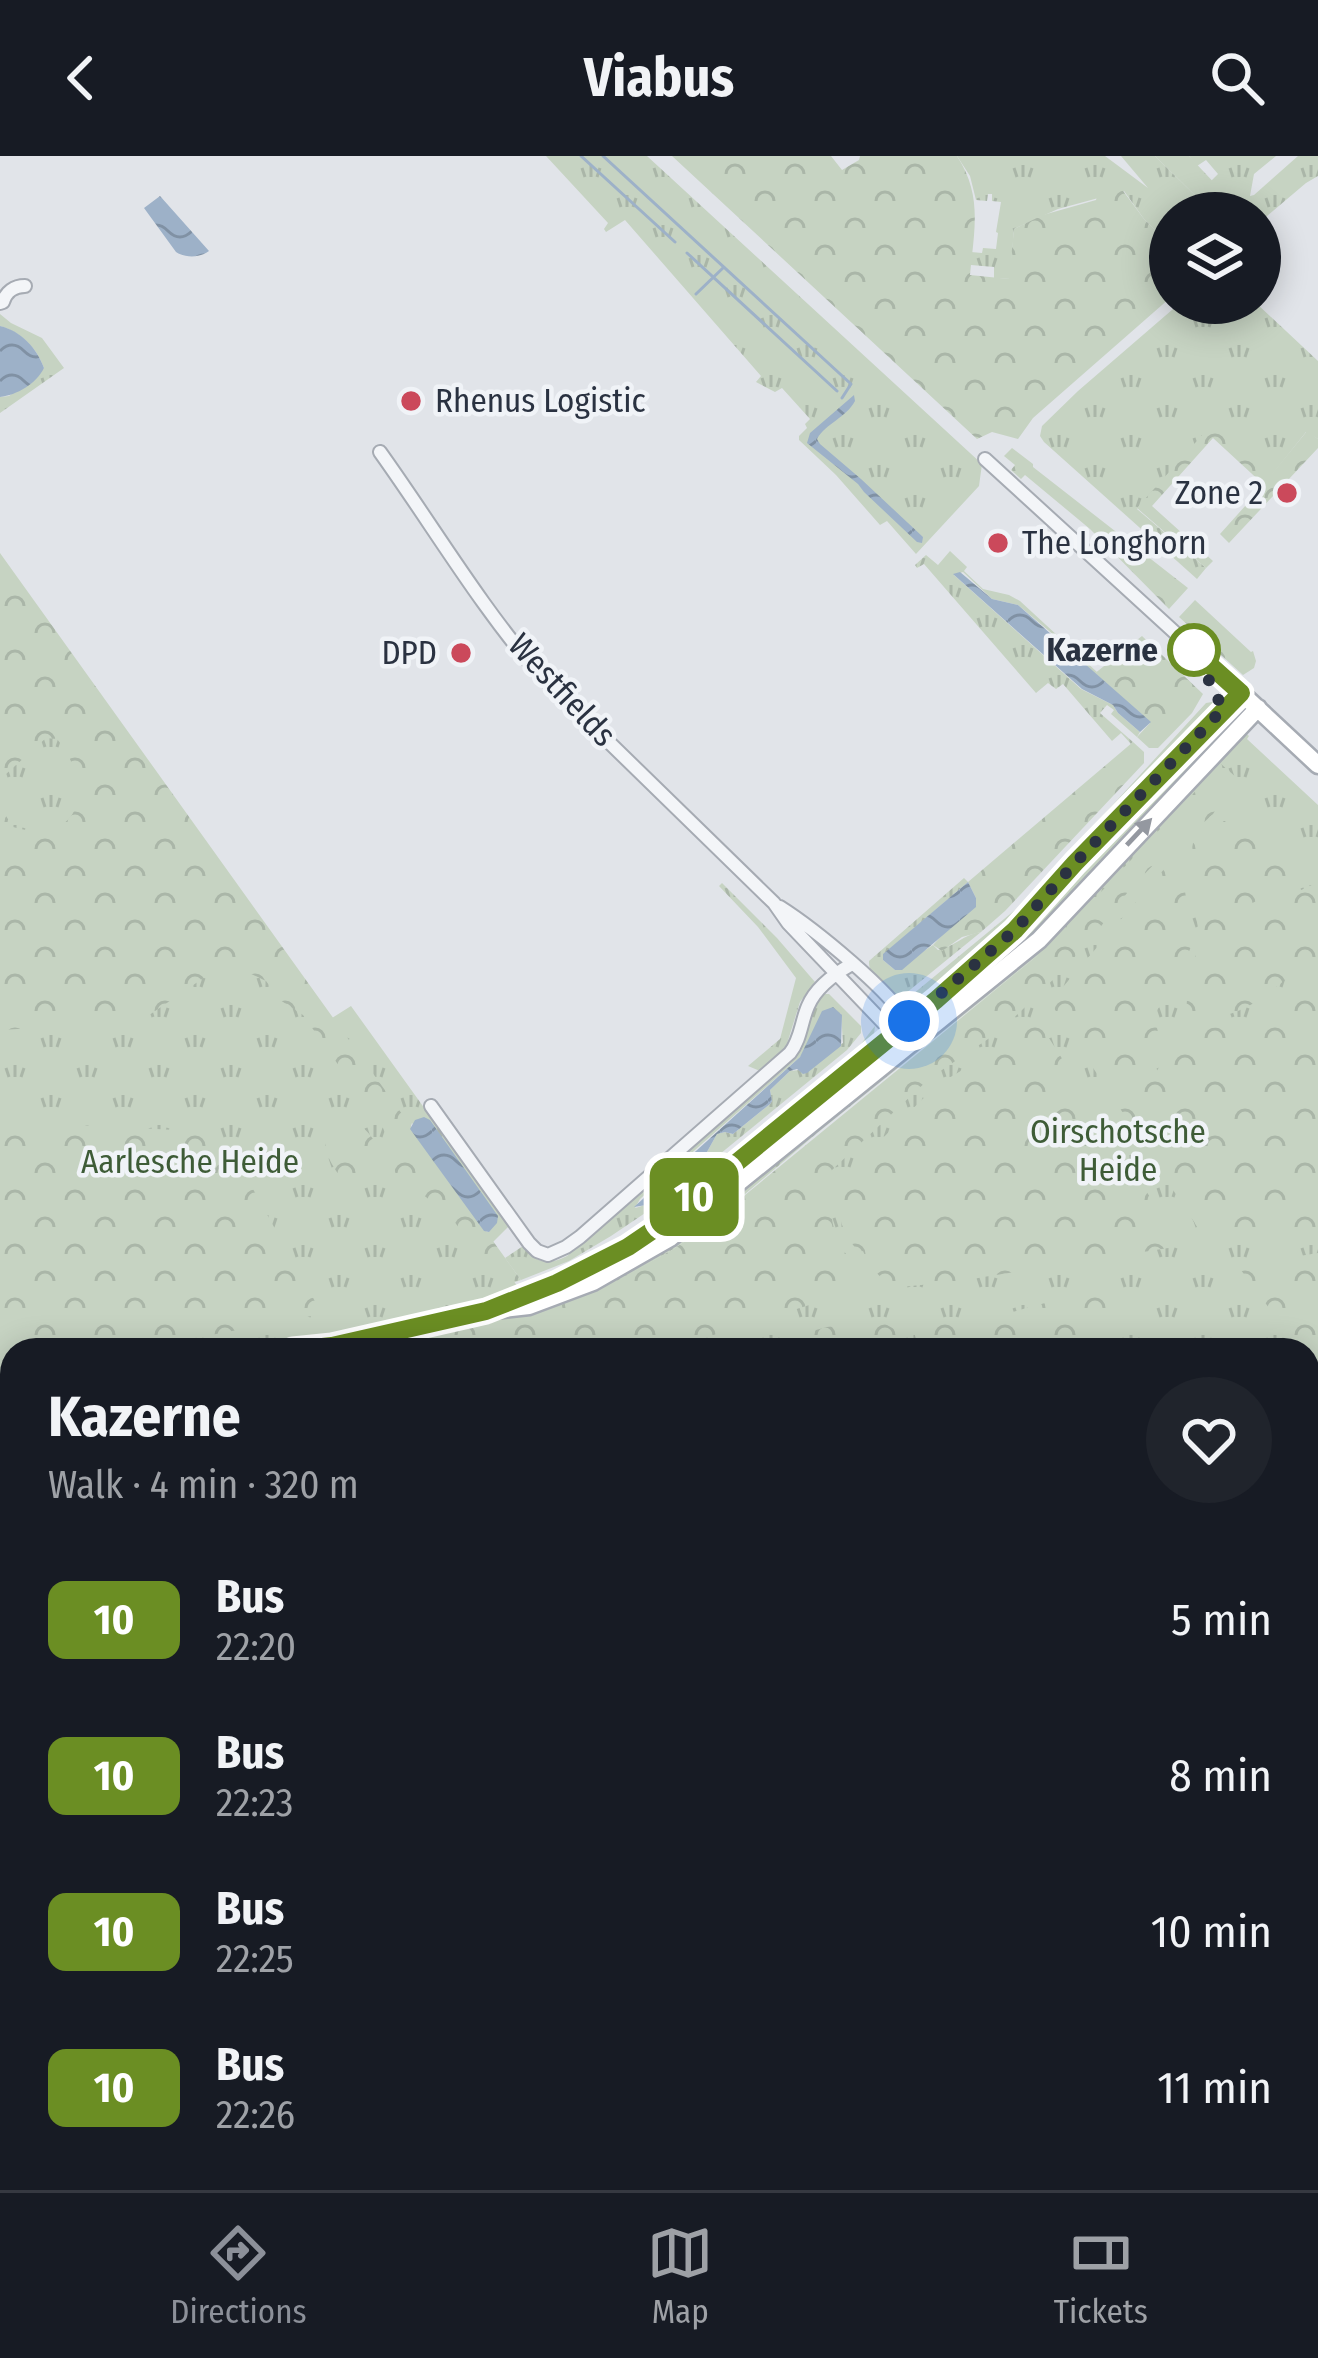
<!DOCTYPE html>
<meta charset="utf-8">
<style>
:root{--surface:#171b24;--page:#20242c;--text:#f1f3f6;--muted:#9ea1a6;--line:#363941;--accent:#8c9099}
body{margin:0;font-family:"Fira Sans Condensed",sans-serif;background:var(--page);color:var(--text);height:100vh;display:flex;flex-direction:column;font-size:45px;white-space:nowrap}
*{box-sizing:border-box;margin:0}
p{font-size:39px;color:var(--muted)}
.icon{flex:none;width:66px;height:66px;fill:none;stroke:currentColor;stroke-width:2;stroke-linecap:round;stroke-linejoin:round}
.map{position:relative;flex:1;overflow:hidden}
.panel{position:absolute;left:0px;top:1182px;width:1320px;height:852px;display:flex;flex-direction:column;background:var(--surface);border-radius:36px 36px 0 0;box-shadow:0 6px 30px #0003}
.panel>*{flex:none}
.badge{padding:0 24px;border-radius:18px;font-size:42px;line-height:78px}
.fabs{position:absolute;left:1149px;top:36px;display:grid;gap:24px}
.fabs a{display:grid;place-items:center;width:132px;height:132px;border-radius:50%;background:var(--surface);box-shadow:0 6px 30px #0003;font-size:60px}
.you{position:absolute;width:60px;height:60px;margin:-30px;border:9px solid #fff;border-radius:50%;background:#1a73e8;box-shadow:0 0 0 18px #1a73e833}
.map>.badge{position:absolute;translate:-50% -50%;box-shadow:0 0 0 6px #fff}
.round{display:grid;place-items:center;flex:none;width:126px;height:126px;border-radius:63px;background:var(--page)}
.headline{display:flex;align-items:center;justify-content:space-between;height:204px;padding:0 48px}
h1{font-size:57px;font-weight:700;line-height:90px}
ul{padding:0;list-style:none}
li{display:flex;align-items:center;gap:36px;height:156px;padding:0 48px}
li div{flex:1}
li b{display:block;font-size:45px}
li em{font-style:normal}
li .badge{min-width:132px;font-weight:700;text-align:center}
header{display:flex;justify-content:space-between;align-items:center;height:156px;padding:0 48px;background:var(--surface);font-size:54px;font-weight:700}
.tabs{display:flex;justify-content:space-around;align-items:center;height:168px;border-top:3px solid var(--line);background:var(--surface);font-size:33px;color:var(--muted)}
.tabs a{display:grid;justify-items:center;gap:6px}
.tabs .on{color:var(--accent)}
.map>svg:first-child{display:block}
.grass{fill:url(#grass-tufts);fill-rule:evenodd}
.forest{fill:url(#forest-crowns)}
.water{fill:url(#water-waves)}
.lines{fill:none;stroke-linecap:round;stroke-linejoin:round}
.stream{stroke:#9db1c8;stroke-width:3}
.street-casing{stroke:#a6abb3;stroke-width:16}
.secondary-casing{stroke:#a6abb3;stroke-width:21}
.highway-casing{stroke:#8891a0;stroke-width:26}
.street{stroke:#f3f5f8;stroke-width:12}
.secondary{stroke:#fff;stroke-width:16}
.highway{stroke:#fff;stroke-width:21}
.oneway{fill:#9498a0}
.line-casing{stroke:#fff;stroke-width:27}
.line{stroke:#6b8e23;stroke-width:18}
.walk{stroke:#2a3241;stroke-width:12;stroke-dasharray:0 21.6}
.poi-dot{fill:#cb495b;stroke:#f0f3f7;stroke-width:4.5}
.stop-dot{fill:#fff;stroke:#6b8e23;stroke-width:6}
.labels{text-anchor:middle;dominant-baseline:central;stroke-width:9;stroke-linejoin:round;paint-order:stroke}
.poi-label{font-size:33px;fill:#2a3241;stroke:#f0f3f7;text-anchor:start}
.stop-label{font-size:33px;font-weight:bold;fill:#2a3241;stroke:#f0f3f7;text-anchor:end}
.street-label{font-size:33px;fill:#2a3241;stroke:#f0f3f7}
.park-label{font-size:33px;fill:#3e5c37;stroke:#f0f3f7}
</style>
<header><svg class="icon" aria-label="back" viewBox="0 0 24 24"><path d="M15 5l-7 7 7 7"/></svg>Viabus<svg class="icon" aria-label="search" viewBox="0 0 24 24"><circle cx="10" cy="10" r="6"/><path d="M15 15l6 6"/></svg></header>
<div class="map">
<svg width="1318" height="2034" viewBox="0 0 1318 2034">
<defs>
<pattern id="grass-tufts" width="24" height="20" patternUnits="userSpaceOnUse" patternTransform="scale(3)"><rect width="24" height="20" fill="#c6d3c2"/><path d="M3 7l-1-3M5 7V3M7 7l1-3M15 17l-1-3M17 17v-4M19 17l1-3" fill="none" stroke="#aab6a8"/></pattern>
<pattern id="forest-crowns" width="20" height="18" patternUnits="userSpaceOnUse" patternTransform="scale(3)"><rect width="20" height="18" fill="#c6d3c2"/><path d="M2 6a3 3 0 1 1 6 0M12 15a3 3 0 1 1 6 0" fill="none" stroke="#aab6a8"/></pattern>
<pattern id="water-waves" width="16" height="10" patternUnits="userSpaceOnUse" patternTransform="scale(3)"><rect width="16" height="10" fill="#9db1c8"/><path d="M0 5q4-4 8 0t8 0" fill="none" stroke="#8091a4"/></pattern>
</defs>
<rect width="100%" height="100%" fill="#e1e4e9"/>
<!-- grass -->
<path class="grass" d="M546,0h101l335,308 -3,22 -63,68 -29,-33 -7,4 -44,-50 -37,-35v-4l8,-8 -2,-4 5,-5 -28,-31 -7,4 -19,-10 5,-6 -136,-156 -19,12 -2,-3 4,-6z
M957,0h148l43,32 -27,-32h34l58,57h-43v32l-26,-26 -20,-28 -66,18 -44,20 -4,50 -16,-1v-11l-23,-2v-13l11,1 1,-5 13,1 2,-16 -2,-1 5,-30 -9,-1v-7h-4l-1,7 -11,-1 -6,-24z
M1189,0h87l-22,18 -4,22 4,-1 44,-39h20v20l-12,7 -46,39v-9h-34l8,-8 -23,-24 7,-7 -12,-14 -9,6z
M1180,147h76l62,58v78l-12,-7 -35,44 -59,-51 -75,84 69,59 -9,11 -153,-137 -4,-6 2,-10 36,-35z
M0,158l11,9 31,15 22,30 -64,45v-16l9,-1 35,-28c-7,-20 -23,-36 -44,-42z
M950,395l17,16 -3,4 19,18 26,6 11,6 77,71 -3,2 -33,-33 -43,-36 -26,-6 -29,-27 -9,3 127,114 32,16 5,8 22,19 -3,5 -26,-23 3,-4 -7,-5 -7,8 33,29 -2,2 -10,-11 -9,8 -49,-57 -7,5 -8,-6 -12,10 -112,-129 -7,4 -2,-3 11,-10 12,10z
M0,413l176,252 342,466c123,-43 223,-143 323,-224l16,-14 18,-23 -2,17 -263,235 388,-300 246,-247 5,5 -2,3 71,66v1385h-1215l-19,-12h1224v-828h-1296v783l-12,-8zM1038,799l-9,13 -332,270 -100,55 75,-43 34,-23 110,-93z
M1212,546l4,3 -4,6 -202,213 -78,67 -13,7 -12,1 114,-94 185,-202z
M1222,564l8,6 -198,215 -98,77 -6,-8 111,-95z
M964,722l4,4 -84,72 -1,6 12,10 38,-25 5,5c16,-3 26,-16 43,-18l-81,66c-14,-8 -32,-21 -31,-37z
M722,727l55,55 38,44 -15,20 -14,45 -26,24 -12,-5 32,-27 16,-61 -38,-51 -39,-41z
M825,838h4l32,32v7l-14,17 -187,153 -49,33 -42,25 -48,19 -16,-22 18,-12c12,17 25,20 44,10l227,-199c15,-20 12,-47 31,-63zM841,857l2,30 -44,27 -9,1 -20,19 2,11 -2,3 -37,30 -8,-2 -8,2 -14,25c-10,4 -22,6 -29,15 -11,15 -17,29 -39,34l5,-9 20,-18 140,-124z
M351,850l158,220 -16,16 -9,-11 5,1 -77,-109 -2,6 -78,-111z"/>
<!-- forest -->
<path class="forest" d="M672,0h159l11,14 17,-10 1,-4h97c26,40 17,74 13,119l39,4 5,-50 29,-14 53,-15 4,-15 12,-9 32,43 26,26v53l-137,120 -15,21 -26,-7 -15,7z
M1155,0h34l46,49 -9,8h-13z
M1212,268l59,51 36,-44 11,8v9l-89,95 -9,-9 44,-49 -51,-47 -61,68 61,55 -7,7 -69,-60z
M1012,292l21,16v3l155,121 -19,21 -79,-80 -65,-54 -4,4 -10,-9 4,-5 -11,-9z
M0,397l521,727 -20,7 -47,-66 -28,-24 -29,-17 -9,-40 -5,-12 -80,-113 -23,-15 -14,-19 -21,-10 -9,1 -17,9 -14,-4 -66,45 -139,8v-231l1,9 12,19c70,20 82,-42 44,-88l-11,-1 -41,37 -5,12z
M1195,444l56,52 2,-1 3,10 -2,7 -11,7 -64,-58z
M1142,480l61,58 -11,19 -34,35h-9l-12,-11 13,-14 -56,-49z
M1133,586l11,10v11l-139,148 -24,21 -19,5 -20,14 -9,-6 43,-47 -8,-16z
M1221,608l16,14 -24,36 -13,12 -14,5 -55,57 -44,56 -44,46 -43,41 -70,47 -98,92c-2,33 -5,60 17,88 9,11 20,20 28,30l-29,5 -183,57h-255l11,-13 96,-17 76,-26 79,-44 34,-23 349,-286z
M1224,665c36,3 65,27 92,51l-74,36c-44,5 -56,-29 -49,-65z
M1184,690l-2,22 10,76 -14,35 -10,8 -11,24 -1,13 3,12 -18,35 -40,9 -51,-78z
M1318,726v349l-84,10 -31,-5 -93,-143 41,-12 22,-38 12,-11 60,-9 59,-43 -4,-9h-3c-34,25 -65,58 -111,41l3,-36 10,-32 -3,-39 29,12 17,1z
M1035,860l146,230 -229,36 -62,6 -21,-24 -6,-13 -4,1c-22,-23 -27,-53 -11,-80l89,-87 49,-29z
M348,963c67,29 11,118 -23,30 0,-17 6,-30 23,-30z
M0,965l215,11 27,37 80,145 -143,27 -32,9h-135v46l-12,5z
M1318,1097v118l-10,-12v-9h-8l-62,-84z
M1088,1134l20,9 3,10 -6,11 -56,30h-130l-5,-18 3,-12c52,10 99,-11 148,-22l2,-5z
M880,1165l14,8 7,21h-158l84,-23z
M1308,1219l10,14v149l-10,-12z
M12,1408v276l-12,-36v-236z
M1308,1455l10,14v222l-10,-8z
M1318,1762v194l-10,-12v-175z
M12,1829v177l-12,-7v-165z
M39,2022h144l21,12h-145z
M205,2022h165l6,12h-149z
M395,2022h216l7,12h-218z
M626,2022h177l-36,12h-134z"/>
<!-- water -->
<path class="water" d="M160,40l49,55c-9,7 -24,7 -33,1l-32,-44z
M0,170c21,5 37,22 44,42 -8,16 -27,27 -44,29z
M854,239l1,6c-9,17 -29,22 -38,38l3,5 41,35 62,58 -1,6 -5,-1 -53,-50 -6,-8 -51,-41 3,-10z
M960,416l32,27 26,6 133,117 -11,10 -22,-19 -5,-8 -31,-16 -129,-115z
M968,726l8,16v9l-74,63h-7l-12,-10v-6z
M833,851l9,8 -1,31 -34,27 -4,1 -6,-5 -7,2 -20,19 2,11 -2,3 -37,30 -8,-2 -8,2 -14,25 -9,7 -11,1 -9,7 -7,15 -21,16 -12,2 166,-150 22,-46z
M424,961l6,3 68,96 -1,7 -8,9 -5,-1 -74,-102 5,-9z"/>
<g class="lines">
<!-- stream -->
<path class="stream" d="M581,0l94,86
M603,0l248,228 -9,14
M687,97l150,138
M696,138l28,-27"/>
<!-- street casing -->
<g class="street-casing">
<path id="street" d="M0,147l3,-1c3,-10 11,-16 22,-16
M380,296c53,74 100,154 160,223l234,228 14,20 106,111 7,3
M985,303l256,234
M780,751c33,21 114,86 130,119
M431,950l98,137 8,8 11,4 18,-8 14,-10 210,-184c11,-14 11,-31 18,-47 8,-19 28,-33 44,-42"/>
</g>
<!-- secondary casing -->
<g class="secondary-casing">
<path id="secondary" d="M527,1140l78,-36 54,-34 277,-226 78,-70 61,-67 166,-170 77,72
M293,1194l39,-4 84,-21 70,-14 43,-5 64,-24 77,-44 369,-298 219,-232
M0,1284l12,-5
M0,1315l12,-4"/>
</g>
<!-- highway casing -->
<g class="highway-casing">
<path id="highway" d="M0,2028l11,6"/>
</g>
<!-- street -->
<use href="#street" class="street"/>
<!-- secondary -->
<use href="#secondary" class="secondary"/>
<!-- highway -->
<use href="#highway" class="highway"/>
</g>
<!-- one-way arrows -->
<defs><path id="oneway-solid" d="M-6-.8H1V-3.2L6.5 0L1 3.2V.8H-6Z" transform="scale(3)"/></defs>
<use class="oneway" href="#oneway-solid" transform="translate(1139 676) rotate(-47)"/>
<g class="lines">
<!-- line casing -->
<g class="line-casing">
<path id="line" d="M293,1194l39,-4 154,-35 71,-28 71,-36 31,-21 277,-226 79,-70 60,-67 166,-170 -48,-43"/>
</g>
<!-- line -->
<use href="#line" class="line"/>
<!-- walk -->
<path class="walk" d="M909,865l106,-91 60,-67 148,-154 -29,-59"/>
</g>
<!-- markers -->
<g class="poi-dot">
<circle cx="411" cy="245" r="12"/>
<circle cx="1287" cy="337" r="12"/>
<circle cx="998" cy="387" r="12"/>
<circle cx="461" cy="497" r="12"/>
</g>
<circle class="stop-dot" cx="1194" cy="494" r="24"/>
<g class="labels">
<!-- poi labels -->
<g class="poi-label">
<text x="435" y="245">Rhenus Logistic</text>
<text x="1263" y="337" text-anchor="end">Zone 2</text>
<text x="1022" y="387">The Longhorn</text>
<text x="437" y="497" text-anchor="end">DPD</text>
</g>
<!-- stop labels -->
<g class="stop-label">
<text x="1158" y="494">Kazerne</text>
</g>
<!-- street labels -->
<g class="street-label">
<text transform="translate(562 534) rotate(47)">Westfields</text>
</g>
<!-- park labels -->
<g class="park-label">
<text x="1118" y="976">Oirschotsche<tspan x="1118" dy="38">Heide</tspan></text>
<text x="190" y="1006">Aarlesche Heide</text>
</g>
</g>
</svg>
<div class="fabs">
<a><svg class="icon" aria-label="layers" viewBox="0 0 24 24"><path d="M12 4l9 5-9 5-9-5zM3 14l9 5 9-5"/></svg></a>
</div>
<div class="you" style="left:909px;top:865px"></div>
<b class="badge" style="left:694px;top:1041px;background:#6b8e23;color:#fff">10</b>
<section class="panel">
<div class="headline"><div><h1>Kazerne</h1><p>Walk · 4 min · 320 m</p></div><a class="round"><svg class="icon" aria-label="heart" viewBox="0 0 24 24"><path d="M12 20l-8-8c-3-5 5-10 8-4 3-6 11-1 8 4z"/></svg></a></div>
<ul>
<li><span class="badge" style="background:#6b8e23;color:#fff">10</span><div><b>Bus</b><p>22:20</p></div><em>5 min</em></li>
<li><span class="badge" style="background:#6b8e23;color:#fff">10</span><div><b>Bus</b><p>22:23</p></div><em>8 min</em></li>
<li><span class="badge" style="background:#6b8e23;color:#fff">10</span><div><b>Bus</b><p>22:25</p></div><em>10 min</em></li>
<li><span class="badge" style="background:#6b8e23;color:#fff">10</span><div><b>Bus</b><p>22:26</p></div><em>11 min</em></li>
</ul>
</section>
</div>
<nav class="tabs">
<a class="on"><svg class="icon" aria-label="directions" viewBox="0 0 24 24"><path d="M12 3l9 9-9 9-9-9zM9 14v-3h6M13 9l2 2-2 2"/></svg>Directions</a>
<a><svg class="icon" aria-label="map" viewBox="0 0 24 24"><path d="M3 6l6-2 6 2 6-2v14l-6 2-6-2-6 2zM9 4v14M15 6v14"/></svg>Map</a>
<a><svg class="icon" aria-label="tickets" viewBox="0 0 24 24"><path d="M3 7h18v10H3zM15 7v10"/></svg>Tickets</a>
</nav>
